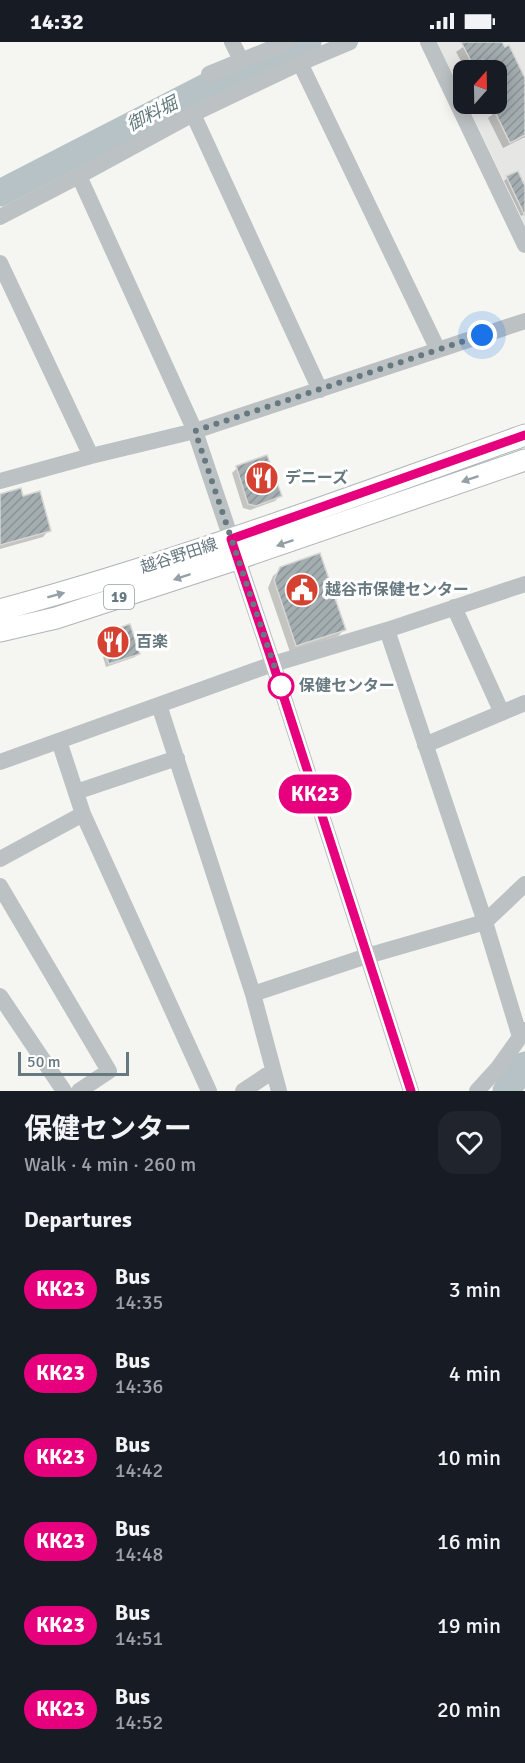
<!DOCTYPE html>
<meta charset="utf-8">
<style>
:root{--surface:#171b24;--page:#20242c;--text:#f1f3f6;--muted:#9ea1a6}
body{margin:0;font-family:Signika,"Noto Sans JP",sans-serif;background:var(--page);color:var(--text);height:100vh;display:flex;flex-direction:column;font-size:22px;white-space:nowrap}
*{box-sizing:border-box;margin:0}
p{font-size:20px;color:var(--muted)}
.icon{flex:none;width:33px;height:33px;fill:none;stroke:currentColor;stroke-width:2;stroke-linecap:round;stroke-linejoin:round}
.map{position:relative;height:1049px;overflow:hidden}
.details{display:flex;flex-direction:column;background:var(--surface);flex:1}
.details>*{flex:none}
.badge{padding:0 12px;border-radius:20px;font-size:21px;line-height:39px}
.needle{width:39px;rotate:20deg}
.fabs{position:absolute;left:453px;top:18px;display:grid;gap:12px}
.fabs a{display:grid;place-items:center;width:54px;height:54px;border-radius:12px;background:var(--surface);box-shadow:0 3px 15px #0003;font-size:30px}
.scale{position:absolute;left:18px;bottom:15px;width:111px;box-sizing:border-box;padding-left:6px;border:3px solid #667880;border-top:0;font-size:16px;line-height:21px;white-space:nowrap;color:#667880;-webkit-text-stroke:4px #fff;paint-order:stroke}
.you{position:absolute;width:30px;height:30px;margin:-15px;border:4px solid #fff;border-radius:50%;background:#1a73e8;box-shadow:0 0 0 9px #1a73e833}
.map>.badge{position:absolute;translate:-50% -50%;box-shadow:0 0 0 3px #fff}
h2{padding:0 24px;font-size:22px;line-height:54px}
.round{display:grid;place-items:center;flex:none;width:63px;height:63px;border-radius:18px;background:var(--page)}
.head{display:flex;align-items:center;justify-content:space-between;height:102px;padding:0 24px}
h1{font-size:28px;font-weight:700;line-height:45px}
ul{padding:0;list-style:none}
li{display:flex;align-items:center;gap:18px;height:84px;padding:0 24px}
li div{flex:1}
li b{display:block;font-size:22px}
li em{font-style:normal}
li .badge{min-width:66px;font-weight:700;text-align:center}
.status{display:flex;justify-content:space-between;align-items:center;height:42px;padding:0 30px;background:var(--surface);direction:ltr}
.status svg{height:16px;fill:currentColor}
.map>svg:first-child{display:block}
.built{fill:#e6e6e5}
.shadow{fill:#0003}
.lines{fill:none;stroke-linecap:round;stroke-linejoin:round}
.river{stroke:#b6c2c5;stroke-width:27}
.building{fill:url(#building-hatch);stroke:#d6d6d4;stroke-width:1.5}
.major-casing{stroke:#b0b5b7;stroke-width:23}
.minor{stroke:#bcc1c3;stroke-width:16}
.major{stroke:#fff;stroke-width:21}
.oneway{fill:#94a0a6}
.line-casing{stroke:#fff;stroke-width:14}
.line{stroke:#e6007e;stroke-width:9}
.walk{stroke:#667880;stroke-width:6;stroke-dasharray:0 10.8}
.stop-dot{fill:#fff;stroke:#e6007e;stroke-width:3}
.labels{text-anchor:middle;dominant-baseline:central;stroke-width:6;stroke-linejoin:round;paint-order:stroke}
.shield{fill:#fff;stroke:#94a0a6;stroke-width:1.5}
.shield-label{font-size:15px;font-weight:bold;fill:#667880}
.poi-label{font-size:16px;font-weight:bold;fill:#667880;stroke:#fff;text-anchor:start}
.street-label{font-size:16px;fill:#667880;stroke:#fff}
.stop-label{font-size:16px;font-weight:bold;fill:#667880;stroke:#fff;text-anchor:start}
.water-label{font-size:18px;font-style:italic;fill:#627a7d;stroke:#fff}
</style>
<div class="status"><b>14:32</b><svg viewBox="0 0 49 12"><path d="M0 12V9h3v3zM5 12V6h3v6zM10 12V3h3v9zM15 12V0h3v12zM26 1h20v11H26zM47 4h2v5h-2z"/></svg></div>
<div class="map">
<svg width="525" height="1049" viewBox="0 0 525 1049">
<defs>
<pattern id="building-hatch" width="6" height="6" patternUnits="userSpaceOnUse" patternTransform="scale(1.5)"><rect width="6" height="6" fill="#a4adb0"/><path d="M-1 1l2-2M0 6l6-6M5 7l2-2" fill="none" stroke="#899294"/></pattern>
</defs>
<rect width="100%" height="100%" fill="#f5f5f2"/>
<!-- built -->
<path class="built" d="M437,0h88v183l-58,-121h29v-34h-32l-1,27z"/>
<!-- shadow -->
<path class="shadow" d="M470,0h30l25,39v56l-22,11 -15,-30 10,-8 -3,-6h1v-34h-18l-2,-4 -10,4 -10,-18z
M507,136l18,11v25l-4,2 -17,-35z
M237,426l43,28 -5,5 -25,9 -7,-2 -11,-35z
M0,454l22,2 27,32 -6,7 -43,12z
M281,527l49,18 10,9 -5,5 9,29 -6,6 -48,16 -22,-64 5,-12z
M104,592l34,19 -3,4 -29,10 -3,-10 4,-3 -6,-17z"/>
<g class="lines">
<!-- river -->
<path class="river" d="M0,151l231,-119 77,-32
M506,1049l19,-26"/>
</g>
<!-- building -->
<path class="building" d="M461,0h41l3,5 4,-2 16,33v57l-15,8 -16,-33 11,-5 -9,-17v-18h-8l-5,-10 -10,5z
M518,129l7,15v30l-19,-40z
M267,413l15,41 -26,10 -8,-2 -12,-38z
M21,446l2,8 17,-5 11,40 -51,14v-51z
M320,511l11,32 6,-2 4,13 -6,2 11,32 -50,16 -22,-66 6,-13z
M130,582l10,30 -31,10 -4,-11 5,-2 -7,-18z"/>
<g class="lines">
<!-- major casing -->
<g class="major-casing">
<path id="major" d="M0,568c178,-48 351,-113 525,-175
M0,589l56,-13 181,-59 288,-99"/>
</g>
<!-- minor -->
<path class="minor" d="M232,0l9,18
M350,0l-50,21 -107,51 -114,62 116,255 78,233 138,427
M428,0l97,203
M300,21l138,287
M209,32l78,-32
M193,72l127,276
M0,175l79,-41
M0,221l91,193
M0,439l91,-25 104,-25 330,-110
M454,565l48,106
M387,588l98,292 35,115
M159,663l94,289 26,97
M59,699l24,73 126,277
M425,703l100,-42
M0,720l273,-98 114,-34 138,-46
M76,750l101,-34
M0,817l83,-45
M0,844l109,185 -30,20
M253,952l114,-38 118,-34 40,-38
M0,954l64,95
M243,1049l30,-20
M477,1049l21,-23 27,-38"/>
<!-- major -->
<use href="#major" class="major"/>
</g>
<!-- one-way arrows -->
<defs><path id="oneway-solid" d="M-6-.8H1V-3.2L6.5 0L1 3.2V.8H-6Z" transform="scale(1.5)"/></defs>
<g class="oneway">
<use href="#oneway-solid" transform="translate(470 437) rotate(161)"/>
<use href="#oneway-solid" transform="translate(285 501) rotate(161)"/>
<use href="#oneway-solid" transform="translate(182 535) rotate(162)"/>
<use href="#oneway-solid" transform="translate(56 553) rotate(-15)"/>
</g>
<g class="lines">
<!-- line casing -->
<g class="line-casing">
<path id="line" d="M411,1049l-138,-427 -42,-125 294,-104"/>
</g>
<!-- line -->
<use href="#line" class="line"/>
<!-- walk -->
<path class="walk" d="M281,644l-86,-255 287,-96"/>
</g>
<!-- icons -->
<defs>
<g id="restaurant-disc" transform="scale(1.725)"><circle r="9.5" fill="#d54232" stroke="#fff"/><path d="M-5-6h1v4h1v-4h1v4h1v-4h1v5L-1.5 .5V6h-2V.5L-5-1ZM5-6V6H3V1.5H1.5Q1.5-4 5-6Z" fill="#fff"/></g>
<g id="civic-disc" transform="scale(1.725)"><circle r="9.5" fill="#d54232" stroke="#fff"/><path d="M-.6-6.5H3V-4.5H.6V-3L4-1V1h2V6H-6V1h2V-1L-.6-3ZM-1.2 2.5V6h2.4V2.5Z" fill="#fff"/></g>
</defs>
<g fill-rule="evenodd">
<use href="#restaurant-disc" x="262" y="436"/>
<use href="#civic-disc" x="302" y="548"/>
<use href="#restaurant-disc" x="113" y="600"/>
</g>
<!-- markers -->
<circle class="stop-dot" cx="281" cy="644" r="12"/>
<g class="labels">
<!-- shield labels -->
<rect class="shield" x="104" y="543" width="30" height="24" rx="4.5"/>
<g class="shield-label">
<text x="119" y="555">19</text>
</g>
<!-- poi labels -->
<g class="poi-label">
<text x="285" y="436">デニーズ</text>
<text x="325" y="548">越谷市保健センター</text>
<text x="136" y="600">百楽</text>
</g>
<!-- street labels -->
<g class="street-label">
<text transform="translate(179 514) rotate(-18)">越谷野田線</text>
</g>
<!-- stop labels -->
<g class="stop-label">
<text x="299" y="644">保健センター</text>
</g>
<!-- water labels -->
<g class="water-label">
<text transform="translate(152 72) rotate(-27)">御料堀</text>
</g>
</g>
</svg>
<div class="fabs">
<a><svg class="needle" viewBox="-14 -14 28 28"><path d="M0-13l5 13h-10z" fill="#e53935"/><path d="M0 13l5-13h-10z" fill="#9ea1a6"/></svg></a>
</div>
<div class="scale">50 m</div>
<div class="you" style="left:482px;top:293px"></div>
<b class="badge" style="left:315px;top:752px;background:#e6007e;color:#fff">KK23</b>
</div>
<section class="details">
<div class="head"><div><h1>保健センター</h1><p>Walk · 4 min · 260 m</p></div><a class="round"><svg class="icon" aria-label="heart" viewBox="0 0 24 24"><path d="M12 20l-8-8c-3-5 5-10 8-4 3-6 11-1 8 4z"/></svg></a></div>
<h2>Departures</h2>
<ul>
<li><span class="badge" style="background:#e6007e;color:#fff">KK23</span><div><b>Bus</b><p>14:35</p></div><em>3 min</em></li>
<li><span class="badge" style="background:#e6007e;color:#fff">KK23</span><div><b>Bus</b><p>14:36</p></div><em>4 min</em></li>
<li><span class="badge" style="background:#e6007e;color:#fff">KK23</span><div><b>Bus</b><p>14:42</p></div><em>10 min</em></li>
<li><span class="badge" style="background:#e6007e;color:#fff">KK23</span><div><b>Bus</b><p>14:48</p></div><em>16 min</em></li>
<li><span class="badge" style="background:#e6007e;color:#fff">KK23</span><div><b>Bus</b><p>14:51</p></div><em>19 min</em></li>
<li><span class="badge" style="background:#e6007e;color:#fff">KK23</span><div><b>Bus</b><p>14:52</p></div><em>20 min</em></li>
</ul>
</section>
